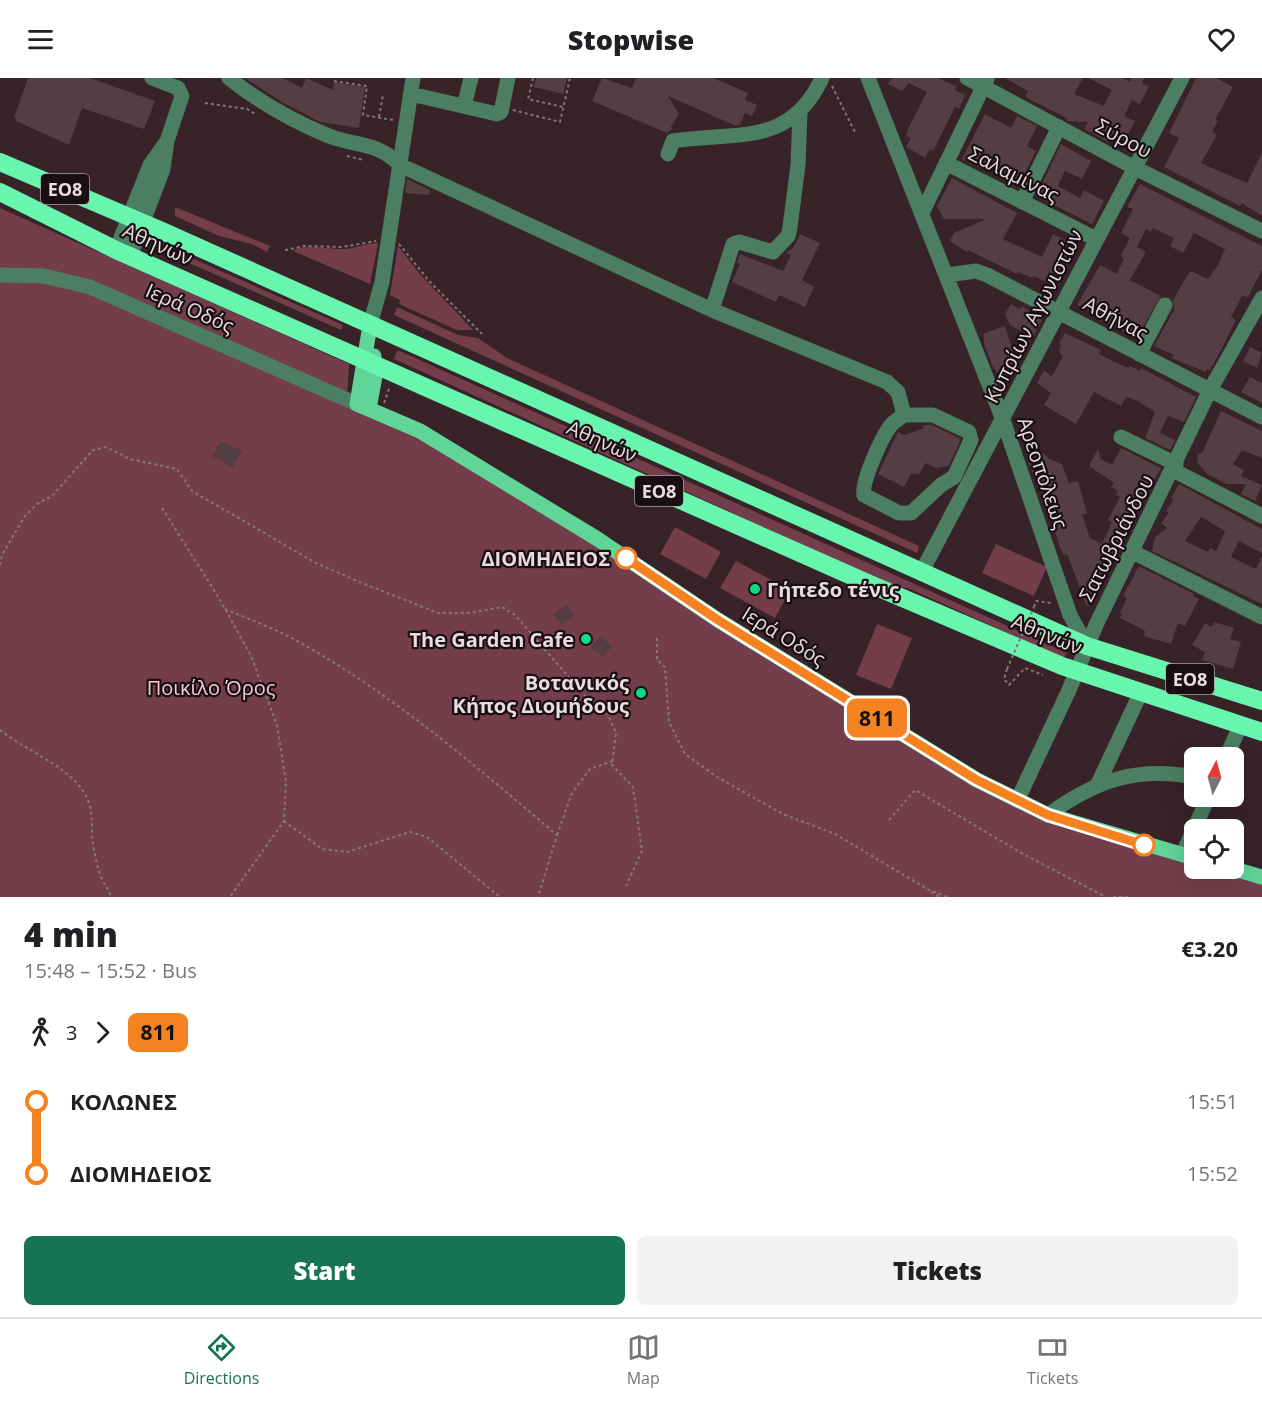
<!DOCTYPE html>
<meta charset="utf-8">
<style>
:root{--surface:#fff;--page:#f2f2f2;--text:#202124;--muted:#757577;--line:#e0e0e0;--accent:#177452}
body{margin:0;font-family:"Open Sans",sans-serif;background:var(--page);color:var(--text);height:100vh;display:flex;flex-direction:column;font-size:22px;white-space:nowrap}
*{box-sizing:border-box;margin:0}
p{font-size:20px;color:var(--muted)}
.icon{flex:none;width:33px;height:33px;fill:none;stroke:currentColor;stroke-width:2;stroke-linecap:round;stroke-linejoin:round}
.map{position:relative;height:819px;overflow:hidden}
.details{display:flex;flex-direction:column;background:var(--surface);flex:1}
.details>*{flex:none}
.badge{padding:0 12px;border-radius:9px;font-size:21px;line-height:39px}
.needle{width:39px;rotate:6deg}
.tools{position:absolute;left:1184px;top:669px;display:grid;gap:12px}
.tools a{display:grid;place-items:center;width:60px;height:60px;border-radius:9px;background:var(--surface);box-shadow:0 6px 24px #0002;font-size:30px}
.map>.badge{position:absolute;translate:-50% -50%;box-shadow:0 0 0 3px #fff}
.legs{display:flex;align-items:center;gap:9px;height:66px;padding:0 24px;font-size:20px}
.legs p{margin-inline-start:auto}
.summary{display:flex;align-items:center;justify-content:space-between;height:102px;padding:0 24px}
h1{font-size:33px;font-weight:800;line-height:45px}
.primary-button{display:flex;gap:12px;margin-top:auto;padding:12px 24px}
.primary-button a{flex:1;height:69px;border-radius:9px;background:var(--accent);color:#fff;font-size:24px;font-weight:800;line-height:69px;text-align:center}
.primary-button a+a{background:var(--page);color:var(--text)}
ul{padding:0 24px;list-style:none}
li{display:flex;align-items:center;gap:21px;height:72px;font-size:22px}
li i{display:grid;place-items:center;width:9px;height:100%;margin:0 8px;background:currentColor}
li i::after{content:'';width:15px;height:15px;margin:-8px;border:4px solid;border-radius:50%;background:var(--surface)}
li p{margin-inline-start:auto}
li:first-child i{background:linear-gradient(#0000 50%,currentColor 0)}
li:last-child i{background:linear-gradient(currentColor 50%,#0000 0)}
header{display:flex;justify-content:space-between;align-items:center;height:78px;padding:0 24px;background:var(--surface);font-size:27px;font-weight:800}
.dock{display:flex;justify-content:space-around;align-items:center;height:84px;border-top:2px solid var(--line);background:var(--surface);font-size:16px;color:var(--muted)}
.dock a{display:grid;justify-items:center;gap:3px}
.dock .active{color:var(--accent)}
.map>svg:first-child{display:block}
.green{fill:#743d4c}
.building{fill:#543d43;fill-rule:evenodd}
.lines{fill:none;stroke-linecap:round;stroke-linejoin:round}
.path{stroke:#877579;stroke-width:2;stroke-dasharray:3 3;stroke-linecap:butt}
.minor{stroke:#4b7e62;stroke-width:15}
.major{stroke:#61d498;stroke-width:15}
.highway{stroke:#68f5ae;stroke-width:18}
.path-bridge{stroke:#877579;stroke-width:2;stroke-dasharray:3 3;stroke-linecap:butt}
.line-1-casing{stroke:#fff;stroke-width:14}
.line-1{stroke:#f58220;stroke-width:9}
.stop-1-dot{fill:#fff;stroke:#f58220;stroke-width:3}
.poi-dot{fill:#0dd98a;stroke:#190f12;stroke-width:2}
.labels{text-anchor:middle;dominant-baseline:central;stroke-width:4.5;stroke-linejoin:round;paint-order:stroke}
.shield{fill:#190f12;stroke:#ab9ea1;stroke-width:1.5}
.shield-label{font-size:18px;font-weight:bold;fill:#e9dbde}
.street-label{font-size:20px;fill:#e9dbde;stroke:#190f12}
.stop-label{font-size:20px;font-weight:bold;fill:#e9dbde;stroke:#190f12;text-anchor:end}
.poi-label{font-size:20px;font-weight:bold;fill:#e9dbde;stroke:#190f12;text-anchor:end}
.park-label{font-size:20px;fill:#f6c9d3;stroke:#190f12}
</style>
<header><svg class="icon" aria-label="menu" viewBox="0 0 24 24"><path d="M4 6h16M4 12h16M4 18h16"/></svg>Stopwise<svg class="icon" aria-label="heart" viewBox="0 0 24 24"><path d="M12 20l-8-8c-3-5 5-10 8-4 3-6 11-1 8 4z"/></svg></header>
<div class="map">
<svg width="1262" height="819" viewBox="0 0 1262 819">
<rect width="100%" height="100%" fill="#372328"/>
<!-- green -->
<path class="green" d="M175,129l95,39 -3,6 -15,-8 -33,-8 -44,-20z
M0,130l349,156 -2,36 49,19 621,382 177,57v10l37,1 31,8v20h-1262z
M155,164l188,83 -2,5 -188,-83z
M378,165l-8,41 -77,-33c12,-8 37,-1 52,-2 11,-1 21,-6 33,-6z
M398,168l21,27 54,57h-16l-58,-26 1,-4 -10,-5z
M397,229l61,28 20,3 29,20 412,188 -2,7 -523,-238z
M397,273l5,1 665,301 -3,5 -154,-69 -21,-5 -495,-225z
M675,449l46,25 -15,27 -46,-25z
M996,466l51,23 -13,29 -52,-23z
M736,483l54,29 -15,28 -55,-30z
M877,546l35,14 -21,51 -35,-14z"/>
<!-- building -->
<path class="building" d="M28,0h62l65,23 -11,28 -62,-21 -13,37 -53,-24 1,-2 -3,-1z
M245,0h38l19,10 4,-10 27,12 1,-8 31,5 -6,41 -39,-6 -38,-20z
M536,0h31l-4,16 -29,-7z
M602,0l30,10 4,-10h77l35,15 -3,7 12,5 -5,11 -7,-3 -5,12 -4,1 -68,-30 11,18 -8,13 1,2 -5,4 -75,-32z
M892,0h47l18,9 -2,3 10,5 -6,14 -4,-2 -22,44 -3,-2 -5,9 -19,-11 5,-9 -5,-2 3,-9 18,-35 -18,-9 -7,8 -14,-7z
M1005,0h78l-9,16 30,12 8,-16 -24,-12h35l7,4 1,-4h13l-2,5 7,3 -9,18 -8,-4 -8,16 11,5 -10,19 -13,-6 -4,8 -24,-13 4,-7 -20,-1 -3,-4 -40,-20 3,-6z
M1196,0h20l17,9 -18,33 3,1 -6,11 5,3 -16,28 46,20 15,-30v63l-20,-13 -2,3 -76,-39 15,-29 -10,-5z
M985,36l26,14 6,-12 20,10 -10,20 9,5 -18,36 -12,-6 3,-5 -23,-13 -3,6 -21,-10z
M1061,66l30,17 -9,18 -17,-8 -7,15 22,12 4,-8 20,11 -12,23 -56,-28z
M952,100l65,35 -14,26 39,18 11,-23 25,12 -15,24 -3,-2 -8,17 -18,-9 -2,2 -14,-6 -1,2 -49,-24 -1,2 -17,-11 4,-8 32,-14h-42l-7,-13z
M407,101l23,11 -1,5 -24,-2z
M1140,106l122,62v24l-14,27 -6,-1 -11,21 5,3 -14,28 -12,22 -3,-1 -1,3 -30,-12 -4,-2 2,-3 -20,-9 20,-36 -1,-10 15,-26 3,-3 17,8 10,-14 7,-16 -8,-4 -23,-12 -11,20 -13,-7 4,-8 -21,-10 -2,4 -5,-3 -9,18 9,5 -16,28 31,16 -24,41 -36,-16 2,-5 -26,-11 23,-40 17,9 7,-16 -3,-2 9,-18 -9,-5 12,-24 -6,-2z
M800,156l20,9 -18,37 12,7 -9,20 -26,-12 -3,7 -44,-20 8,-18 -3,-1 3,-9 43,17 8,-16 -5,-2 8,-6z
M1011,226l9,5 2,-3 20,14 -9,17 -23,-12 -5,-11z
M1005,248l10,33 -5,15 -9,4 -8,-11 -9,-23v-11z
M1065,255l36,17 -2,4 22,11 8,3 1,-2 10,5 1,-3 55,29 -12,25 -16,-6 -8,17 15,7 -5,10 -25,-12 10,-26 -17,-11 -12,-4 -5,9 -27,-14 -18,32 -32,-19 7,-12 -14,-10 7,-12 8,5 8,-14 3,-5 -4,-5 2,-7 -2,-2z
M1250,269l12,6 -5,15 -14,-7z
M1250,299l12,6v20l-21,-11z
M1221,333l41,20v27l-20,-8 -9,14 11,6 -3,6 21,9 -7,16 -14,-7 5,-10h-19l-20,-10 -10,-12 1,-8 4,-1z
M924,347h8l29,14 -12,27 -13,2 -10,-5 -7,11h-8l-7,13 -26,-13 20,-42 6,3 18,-6z
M220,363l22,10 -9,16 -21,-10z
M1121,370l40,20 -28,48 -17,43 -2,-1 -11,21 -2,-1 -14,29 -20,-53 -3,1 -4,-8 -24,-74 -3,1 -5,-13 15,-8 6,6 13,5 7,19 9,-2 9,32 -5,2 8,23 12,6 10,-22 -4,-2 12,-23 -4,-2 2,-4 -7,-4 3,-4 -25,-17 9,-17 3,10 11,6z
M1179,406l83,45v24l-23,-12 -8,16 25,12 6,-13v48l-110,-53 3,-14 12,-9 -6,-5 8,-10 -3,-2 8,-12 -3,-1zM1201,439l24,14 -9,20 -6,-3 -2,4 -23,-11z
M1139,488l55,28 -1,2 6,3 -14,27 -7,-3 -7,21 -27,-8 1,-5 -25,-13 2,-4 -2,-1 7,-15 -4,-2z
M567,527l8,11 -14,9 -8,-11z
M1214,544l20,6 -4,11 11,3 -8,27 -31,-9 3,-8 -13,-7 13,-22 7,4z
M600,558l12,10 -9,11 -12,-10z"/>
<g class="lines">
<!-- path -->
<path class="path" d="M533,0l-5,21 35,8
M334,3l33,5 -4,29 30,5
M832,8l23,46
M205,25l42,6 10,6
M513,32l47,12 10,-44
M379,39l4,-22
M347,78l17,4
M399,166l31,38 52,52
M285,172l20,-4 37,1 34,-6
M384,325l6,-17
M162,430l57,90 32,58 26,69 9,56 -2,40 -54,76
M0,487l2,-10 23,-39 12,-12 15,-8 41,-46 13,-3 24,12 47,10 15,22 124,72 46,20 76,30h31l33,-6 13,8 72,83 18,10 11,25 -4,32 21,22 9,64 -16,35
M1034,529l2,-6 15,2
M225,531c21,9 43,17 63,27 99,53 184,127 269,199l-19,62
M657,560v22l8,7 4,55 16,32 32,23 66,37 52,20 94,56 19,7
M1007,591l-3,10 5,6 16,-17 18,7
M0,652c27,22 78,39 89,73 5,15 1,31 5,47 2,10 4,21 9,31 3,7 6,8 8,16
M889,742l26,-30 108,64 83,43
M284,743l38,28 25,3 63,-20 17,5 73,60
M557,757l15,-42 18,-24 23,-8
M931,814l8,5
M1113,819h17"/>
<!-- minor -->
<path class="minor" d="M229,0c29,23 66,44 100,58 29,11 47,5 71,29l312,145 175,72 11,10 6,23c-4,3 -9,6 -12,9 -9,10 -31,58 -28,71l35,18h12l30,-28 13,-8 17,-37 -2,-8 -36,-17h-29
M868,0l135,342 67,195 17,31
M967,0l168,90 127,63
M411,16l86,20 4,-2 7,-34
M464,28l7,-28
M668,76l5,-13c62,-10 117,7 149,-63
M946,85l150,76
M1022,124l37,-75
M923,133l64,-132
M116,172l34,-85 17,-24
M130,178l33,-87 4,-28 15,-45 -4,-8 -26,-10
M0,197l44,1 46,11 267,117
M947,197l29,-4 11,4 275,142
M712,232l21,-66 6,-2 34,10 15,-16 2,-9 8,-62 2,-53
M370,247l12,-43 31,-204
M1139,276l26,-49
M1121,359l55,27
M1173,392l89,46
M1131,473l131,66
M921,495l261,-495
M1226,680l14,-32
M1097,708l44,-94
M1017,723l52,-111 27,-65 114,-235 52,-92
M1048,737c46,-34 89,-49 146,-38
M1182,777l27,-59"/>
<!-- major -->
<path class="major" d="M370,247l-13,79 63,27 176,107 122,82 259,160 71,35 146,43
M369,331l6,-33 -1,-20
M1231,790l31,9"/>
<!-- highway -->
<path class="highway" d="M0,84l162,69 925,415 175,55
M0,114l116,58 756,335 190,81 200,66"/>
<!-- path-bridge -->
<path class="path-bridge" d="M1007,591l27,-62"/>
</g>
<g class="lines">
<!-- line-1 casing -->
<g class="line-1-casing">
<path id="line-1" d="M626,480l92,62 259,160 71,35 96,30"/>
</g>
<!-- line-1 -->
<use href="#line-1" class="line-1"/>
</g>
<!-- markers -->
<g class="stop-1-dot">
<circle cx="626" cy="480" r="10"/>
<circle cx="1144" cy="767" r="10"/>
</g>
<g class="poi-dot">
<circle cx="755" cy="511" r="6"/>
<circle cx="586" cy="561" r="6"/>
<circle cx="641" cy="615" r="6"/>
</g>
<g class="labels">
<!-- shield labels -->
<g class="shield">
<rect x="41" y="96" width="48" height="30" rx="4.5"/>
<rect x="635" y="398" width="48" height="30" rx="4.5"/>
<rect x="1166" y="586" width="48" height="30" rx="4.5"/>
</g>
<g class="shield-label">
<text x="65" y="111">ΕΟ8</text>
<text x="659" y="413">ΕΟ8</text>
<text x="1190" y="601">ΕΟ8</text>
</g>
<!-- street labels -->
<g class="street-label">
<text transform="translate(1124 60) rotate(28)">Σύρου</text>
<text transform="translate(1014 96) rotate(27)">Σαλαμίνας</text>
<text transform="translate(158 166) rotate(24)">Αθηνών</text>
<text transform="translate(190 230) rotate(24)">Ιερά Οδός</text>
<text transform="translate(1033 238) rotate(-63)">Κυπρίων Αγωνιστών</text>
<text transform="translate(1116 240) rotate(28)">Αθήνας</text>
<text transform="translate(602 363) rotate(24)">Αθηνών</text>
<text transform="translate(1043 395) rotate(71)">Αρεοπόλεως</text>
<text transform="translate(1116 460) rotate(-63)">Σατωβριάνδου</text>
<text transform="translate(1047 556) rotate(22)">Αθηνών</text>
<text transform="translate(784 558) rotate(32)">Ιερά Οδός</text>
</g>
<!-- stop labels -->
<g class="stop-label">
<text x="610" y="480">ΔΙΟΜΗΔΕΙΟΣ</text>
</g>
<!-- poi labels -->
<g class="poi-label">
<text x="767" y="511" text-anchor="start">Γήπεδο τένις</text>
<text x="574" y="561">The Garden Cafe</text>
<text x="629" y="604">Βοτανικός<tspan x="629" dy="23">Κήπος Διομήδους</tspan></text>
</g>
<!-- park labels -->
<g class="park-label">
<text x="211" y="609">Ποικίλο Όρος</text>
</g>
</g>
</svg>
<div class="tools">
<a><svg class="needle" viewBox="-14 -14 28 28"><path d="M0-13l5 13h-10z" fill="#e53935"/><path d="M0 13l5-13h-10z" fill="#757577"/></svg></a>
<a><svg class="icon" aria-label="locate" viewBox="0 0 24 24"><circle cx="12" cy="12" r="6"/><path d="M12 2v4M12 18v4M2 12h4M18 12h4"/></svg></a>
</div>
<b class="badge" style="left:877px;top:640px;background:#f58220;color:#111">811</b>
</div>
<section class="details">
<div class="summary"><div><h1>4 min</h1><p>15:48 – 15:52 · Bus</p></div><b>€3.20</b></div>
<div class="legs"><svg class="icon" aria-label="walk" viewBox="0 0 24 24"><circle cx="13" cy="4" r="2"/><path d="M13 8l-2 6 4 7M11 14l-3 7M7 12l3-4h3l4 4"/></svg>3<svg class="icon" aria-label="forward" viewBox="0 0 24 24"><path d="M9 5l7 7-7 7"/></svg><b class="badge" style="background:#f58220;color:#111">811</b></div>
<ul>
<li><i style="color:#f58220"></i><b>ΚΟΛΩΝΕΣ</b><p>15:51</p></li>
<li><i style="color:#f58220"></i><b>ΔΙΟΜΗΔΕΙΟΣ</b><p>15:52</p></li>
</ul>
<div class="primary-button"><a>Start</a><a>Tickets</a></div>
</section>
<nav class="dock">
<a class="active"><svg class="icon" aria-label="directions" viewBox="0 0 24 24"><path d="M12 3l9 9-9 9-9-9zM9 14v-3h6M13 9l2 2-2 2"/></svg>Directions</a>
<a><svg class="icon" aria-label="map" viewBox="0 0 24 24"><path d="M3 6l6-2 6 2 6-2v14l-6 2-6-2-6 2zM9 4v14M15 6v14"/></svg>Map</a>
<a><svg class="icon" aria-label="tickets" viewBox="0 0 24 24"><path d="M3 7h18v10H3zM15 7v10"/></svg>Tickets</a>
</nav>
